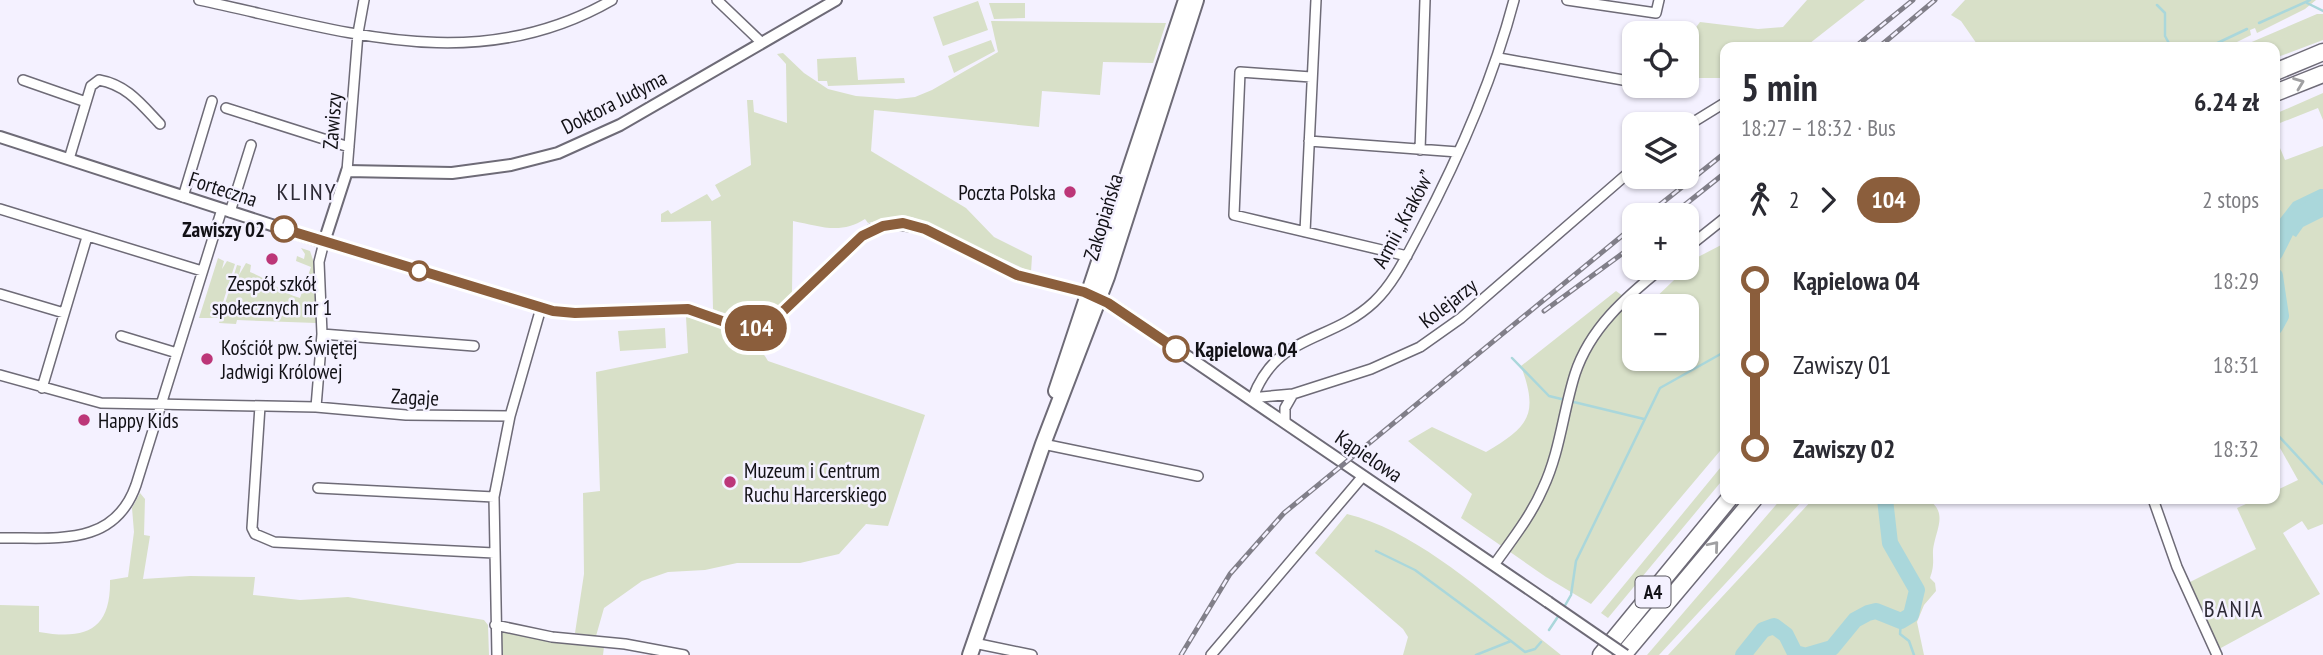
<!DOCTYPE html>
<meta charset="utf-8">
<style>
:root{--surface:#fff;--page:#f2f2f3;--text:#2b2b33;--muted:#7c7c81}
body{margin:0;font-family:"PT Sans Narrow",sans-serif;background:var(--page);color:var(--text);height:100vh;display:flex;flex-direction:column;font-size:26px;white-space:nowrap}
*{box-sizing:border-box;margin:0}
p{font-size:23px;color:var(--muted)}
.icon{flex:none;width:38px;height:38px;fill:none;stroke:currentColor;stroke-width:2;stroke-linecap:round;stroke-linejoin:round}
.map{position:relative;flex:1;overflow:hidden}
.drawer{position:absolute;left:1720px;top:42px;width:560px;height:462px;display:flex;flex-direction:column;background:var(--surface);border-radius:14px;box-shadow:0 2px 5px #0004}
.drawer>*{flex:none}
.badge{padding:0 14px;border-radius:23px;font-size:24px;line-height:46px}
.buttons{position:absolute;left:1622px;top:21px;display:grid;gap:14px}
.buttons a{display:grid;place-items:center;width:77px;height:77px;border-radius:14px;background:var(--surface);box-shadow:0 2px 5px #0004;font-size:35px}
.map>.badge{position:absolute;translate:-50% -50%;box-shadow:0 0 0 4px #fff}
.legs{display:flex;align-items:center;gap:10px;height:77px;padding:0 21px;font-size:23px}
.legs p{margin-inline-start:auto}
.overview{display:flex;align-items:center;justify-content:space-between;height:119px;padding:0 21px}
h1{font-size:38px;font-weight:700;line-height:52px}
ul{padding:0 21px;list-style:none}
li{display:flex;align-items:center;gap:24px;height:84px;font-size:26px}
li i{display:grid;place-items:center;width:10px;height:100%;margin:0 9px;background:currentColor}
li i::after{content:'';width:18px;height:18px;margin:-9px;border:5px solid;border-radius:50%;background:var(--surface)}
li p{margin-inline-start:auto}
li:first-child i{background:linear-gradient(#0000 50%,currentColor 0)}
li:last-child i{background:linear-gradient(currentColor 50%,#0000 0)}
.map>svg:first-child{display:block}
.green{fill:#d8e0c8}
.water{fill:#aad7db}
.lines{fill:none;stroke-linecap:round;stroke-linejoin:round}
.stream{stroke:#aad7db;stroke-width:2.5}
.river{stroke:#aad7db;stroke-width:16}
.minor-casing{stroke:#6e6b77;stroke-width:12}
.tertiary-casing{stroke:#6e6b77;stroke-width:14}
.primary-casing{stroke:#6e6b77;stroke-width:18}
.motorway-casing{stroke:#6e6b77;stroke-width:19}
.minor{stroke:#fff;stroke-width:9}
.tertiary{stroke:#fff;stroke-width:10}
.primary{stroke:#fff;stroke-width:14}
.motorway{stroke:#fff;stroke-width:16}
.rail-casing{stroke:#817f89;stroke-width:5}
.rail{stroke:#f4f1ff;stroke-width:2.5;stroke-dasharray:8;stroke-linecap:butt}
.tertiary-bridge-casing{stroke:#6e6b77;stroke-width:14;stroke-linecap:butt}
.tertiary-bridge{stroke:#fff;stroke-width:10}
.oneway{stroke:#a0a0a2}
.line-1-casing{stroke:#fff;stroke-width:16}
.line-1{stroke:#8b5e3c;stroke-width:10}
.poi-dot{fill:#bc3678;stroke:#f4f1ff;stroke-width:2.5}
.stop-1-dot{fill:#fff;stroke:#8b5e3c;stroke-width:3.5}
.labels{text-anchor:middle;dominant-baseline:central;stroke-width:5;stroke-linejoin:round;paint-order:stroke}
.shield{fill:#f4f1ff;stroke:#56545c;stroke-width:2}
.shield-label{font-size:19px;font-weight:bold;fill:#121116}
.street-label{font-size:21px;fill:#121116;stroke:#f4f1ff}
.poi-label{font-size:21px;fill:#121116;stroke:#f4f1ff;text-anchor:start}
.stop-label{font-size:21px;font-weight:bold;fill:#121116;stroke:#f4f1ff;text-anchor:end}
.neighbourhood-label{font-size:23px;letter-spacing:2px;fill:#2d2a35;stroke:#f4f1ff}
.quarter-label{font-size:24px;letter-spacing:2px;fill:#2d2a35;stroke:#f4f1ff}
</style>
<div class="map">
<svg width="2323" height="655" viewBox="0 0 2323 655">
<rect width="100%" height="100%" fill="#f4f1ff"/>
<!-- green -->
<path class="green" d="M1807,0h58l-60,47h-79l-1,31h-26l-9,-18 -3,-21 13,-17 58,7 25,-2z
M1965,0h351l-11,9 -48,24 -2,-5 -5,2 1,5 -24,12h-248l-18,-26 -10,-6z
M978,1l10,29 -45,16 -10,-29z
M989,3h36v15l-31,1z
M2317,14h6v26l-48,18v-11h-35z
M991,21l175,2 -13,40 -50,-1 -3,33 -58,-4 -3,36 -165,-17 -3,41 95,57 28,29 38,19 -1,16 -119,-55 -15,-1 -29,7 -3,-4c-24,16 -46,7 -72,2l-1,72c-32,31 -39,31 -79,16l-2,-88 -50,1v-8l7,-4 3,4 36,-20 5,7 9,-5 -6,-11 36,-20 -4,-65h6l1,12 33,11 -1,-59 -9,-10 6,-1 21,20 24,16 28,7 41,3 18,-2 17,-7 66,-38z
M991,40l4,11 -41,22 -6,-17z
M856,57l2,23 46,-2 1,5 -77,3 -1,-5h-9l-1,-22z
M2323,93v27l-5,-12 -43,17v-11z
M2275,136l10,24 38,-14v378l-15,6 -6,-9 -19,12 37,61 -101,55 -31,-66 68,-34 -19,-41 20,-9h18v-8l23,-11 -23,-41z
M1725,243v202l-134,159 -45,-27 -85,-59 11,-24 -64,-53 24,-14 54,25c43,-26 53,-37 35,-86l95,-75 21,15 -3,53h53v-53h-40l51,-49z
M301,248l9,3 4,12 2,60 -79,-3 -1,4 -17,-1 18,-58 4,1 -2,9 7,-12 5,2 -1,7c21,8 29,20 50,26l11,-31 -15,-6 1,-5 7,3 1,-5z
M218,258l6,3 -2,8 5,-8 8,3 -17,54h-19z
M686,317c28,6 68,18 82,44l157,54 -37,111 -22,-2 -27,30 -39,9h-63l-32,7 -37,2 -26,9 -38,27 -8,28 -21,-3 9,-59 -1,-81 17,-2 -4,-119 92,-19z
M665,328l1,20 -46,3 -2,-20z
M1725,462v15l-117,141 -7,-5z
M140,493l5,6 -1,36 6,1 -7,43 47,-3 65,1 -2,18 47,5 48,-3 136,23 4,5 1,30h-489v-50l39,1v26c46,8 72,-1 71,-52l18,-3 6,-45 -2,-24z
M1781,499h23l-145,156h-12z
M1813,499h114c20,12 11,27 7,45 -3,12 2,18 -4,34l5,5 1,8 -12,14 -7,17 7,33h-256z
M1347,514c77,19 152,93 214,141h-158l5,-18 -5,-8 -88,-76z
M500,629l29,7 75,11 -1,8h-100z"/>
<!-- water -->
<path class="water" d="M2320,189h3v28l-20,10 -7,10 -21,-12 18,-23z"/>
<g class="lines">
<!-- stream -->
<path class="stream" d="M2307,3l16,8
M2157,5l8,8v23l6,11
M2259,23l51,-23
M2209,47l38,-18
M1512,358l37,38 95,23
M2275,432l48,52
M1376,551l39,19 96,71
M1563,609l8,-14 5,-34 84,-173 66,-37
M1901,621l-1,13 9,7 5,14
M1549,630l10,-15
M1476,655l35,-14 14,11 10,-3 6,-7"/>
<!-- river -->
<path class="river" d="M2275,253l16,-32 32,-21
M2275,276l6,40 -6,11
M1743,655l20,-25 11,-4 12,9 9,18 8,2
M1808,655l24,-7 23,-28 13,-7 8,-2 25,10 10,-6 6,-25 -27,-47 -5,-44"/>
<!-- minor casing -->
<g class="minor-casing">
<path id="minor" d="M199,0c143,30 276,79 413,0
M717,0l45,43
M1567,0l89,13 3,-13
M1499,58l135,24
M1311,77l-71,-5 -6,143 173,41
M23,80l63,22
M1687,81h2
M226,108l123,39
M1687,126l39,-24
M1309,141l149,11
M1420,150l5,-150
M69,159l22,-73 8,-6c28,5 42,24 61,44
M347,171l11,-138 6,-33
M183,197l29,-96
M0,209l202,62
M230,212l21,-67
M1305,232l11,-232
M1687,248l39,-31
M0,294l64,19
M322,334l152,12
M121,336l56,17
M0,375l101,28 215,4 90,8 104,1
M42,388l45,-151
M1253,397c25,-65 76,-53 121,-95 20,-19 33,-47 46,-71 39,-74 73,-151 94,-231
M1250,398l43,-4 78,-25 49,-22 41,-29 173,-150
M260,406l-8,122 3,6 19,8 220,11
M316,407l6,-73 -3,-72 5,-20 229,69 21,2 114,-4 48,17 24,1 16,-9 86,-82 10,-7 21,-5 32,5 92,46 71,19
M1285,423v-15l8,-14
M1043,444l155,32
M318,488l176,9
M2153,499l24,68 40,88
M0,538c55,-1 114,10 136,-53l86,-276
M1494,565c17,-24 37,-49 49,-77 17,-36 20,-76 32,-114 15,-46 51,-77 87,-106
M495,625l57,12 73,7 59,11
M974,643l58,12
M497,655l-3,-158 16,-81 31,-108
M1211,655l152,-179"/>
</g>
<!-- tertiary casing -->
<g class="tertiary-casing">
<path id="tertiary" d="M0,137l324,105 23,-71 105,2 59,-8 47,-12 62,-28 216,-125
M1094,296l21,11 433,295"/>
</g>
<!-- primary casing -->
<g class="primary-casing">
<path id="primary" d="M1056,391l130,-391
M970,655l73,-211 64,-167 89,-277"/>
</g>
<!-- motorway casing -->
<g class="motorway-casing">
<path id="motorway" d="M2275,72l48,-20
M2275,93l48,-19
M1601,655l128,-156
M1623,655l131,-156"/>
</g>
<!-- minor -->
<use href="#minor" class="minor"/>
<!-- tertiary -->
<use href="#tertiary" class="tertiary"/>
<!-- primary -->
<use href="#primary" class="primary"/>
<!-- motorway -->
<use href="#motorway" class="motorway"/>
<!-- rail casing -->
<g class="rail-casing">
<path id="rail" d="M1855,47l58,-47
M1879,47l56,-47
M1647,215l79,-63
M1672,215l54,-43
M1544,311l90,-66
M1181,655l49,-81 54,-61 350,-287"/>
</g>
<!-- rail -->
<use href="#rail" class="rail"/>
<!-- tertiary-bridge casing -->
<g class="tertiary-bridge-casing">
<path id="tertiary-bridge" d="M1548,602l77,53"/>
</g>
<!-- tertiary-bridge -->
<use href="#tertiary-bridge" class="tertiary-bridge"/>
</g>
<!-- one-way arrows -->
<defs><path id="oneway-chevron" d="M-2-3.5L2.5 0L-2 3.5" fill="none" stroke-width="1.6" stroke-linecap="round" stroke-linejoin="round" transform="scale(1.75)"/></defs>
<g class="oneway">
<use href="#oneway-chevron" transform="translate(2299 83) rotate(-21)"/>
<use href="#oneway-chevron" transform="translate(1714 546) rotate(-50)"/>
</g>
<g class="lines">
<!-- line-1 casing -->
<g class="line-1-casing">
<path id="line-1" d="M284,229l269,82 22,2 113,-4 48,17 24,1 16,-9 86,-82 21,-10 20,-3 22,6 92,46 67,17 24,11 68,46"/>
</g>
<!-- line-1 -->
<use href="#line-1" class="line-1"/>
</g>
<!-- markers -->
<g class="poi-dot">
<circle cx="1070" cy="192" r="7"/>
<circle cx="272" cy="259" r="7"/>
<circle cx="207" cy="359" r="7"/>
<circle cx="84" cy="420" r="7"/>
<circle cx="730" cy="482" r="7"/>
</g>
<g class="stop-1-dot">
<circle cx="284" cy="229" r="12"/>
<circle cx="419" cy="271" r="9"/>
<circle cx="1176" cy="349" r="12"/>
</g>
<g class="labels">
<!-- shield labels -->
<rect class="shield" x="1635.5" y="576.5" width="35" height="31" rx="5"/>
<g class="shield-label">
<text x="1653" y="592">A4</text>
</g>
<!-- street labels -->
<g class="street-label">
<text transform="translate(614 102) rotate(-27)">Doktora Judyma</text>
<text transform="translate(332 121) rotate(-86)">Zawiszy</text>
<text transform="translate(223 189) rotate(18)">Forteczna</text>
<text transform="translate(1103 217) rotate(-73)">Zakopiańska</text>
<text transform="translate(1403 219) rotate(-62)">Armii „Kraków”</text>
<text transform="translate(1448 303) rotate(-38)">Kolejarzy</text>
<text transform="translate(415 397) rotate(3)">Zagaje</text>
<text transform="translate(1369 456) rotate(34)">Kąpielowa</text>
</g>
<!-- poi labels -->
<g class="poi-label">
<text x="1056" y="192" text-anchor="end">Poczta Polska</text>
<text x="272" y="283" text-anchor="middle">Zespół szkół<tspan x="272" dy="24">społecznych nr 1</tspan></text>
<text x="221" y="347">Kościół pw. Świętej<tspan x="221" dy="24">Jadwigi Królowej</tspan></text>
<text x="98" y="420">Happy Kids</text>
<text x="744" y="470">Muzeum i Centrum<tspan x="744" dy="24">Ruchu Harcerskiego</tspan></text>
</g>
<!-- stop labels -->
<g class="stop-label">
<text x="265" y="229">Zawiszy 02</text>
<text x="1195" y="349" text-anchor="start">Kąpielowa 04</text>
</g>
<!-- neighbourhood labels -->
<g class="neighbourhood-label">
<text x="2234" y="608">BANIA</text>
</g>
<!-- quarter labels -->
<g class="quarter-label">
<text x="307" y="191">KLINY</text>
</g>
</g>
</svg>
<div class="buttons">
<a><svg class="icon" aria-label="locate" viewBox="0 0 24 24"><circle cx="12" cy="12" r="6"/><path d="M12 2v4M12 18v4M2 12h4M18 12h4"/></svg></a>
<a><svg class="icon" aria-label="layers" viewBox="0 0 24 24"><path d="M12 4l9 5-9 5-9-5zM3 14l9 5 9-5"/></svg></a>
<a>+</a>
<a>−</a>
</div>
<b class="badge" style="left:756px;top:328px;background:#8b5e3c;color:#fff">104</b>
<section class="drawer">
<div class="overview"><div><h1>5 min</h1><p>18:27 – 18:32 · Bus</p></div><b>6.24 zł</b></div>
<div class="legs"><svg class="icon" aria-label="walk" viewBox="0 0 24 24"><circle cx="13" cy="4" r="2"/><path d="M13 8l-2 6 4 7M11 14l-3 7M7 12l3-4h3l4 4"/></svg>2<svg class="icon" aria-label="forward" viewBox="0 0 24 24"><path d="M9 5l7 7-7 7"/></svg><b class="badge" style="background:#8b5e3c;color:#fff">104</b><p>2 stops</p></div>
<ul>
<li><i style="color:#8b5e3c"></i><b>Kąpielowa 04</b><p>18:29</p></li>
<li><i style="color:#8b5e3c"></i><span>Zawiszy 01</span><p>18:31</p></li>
<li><i style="color:#8b5e3c"></i><b>Zawiszy 02</b><p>18:32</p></li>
</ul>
</section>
</div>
